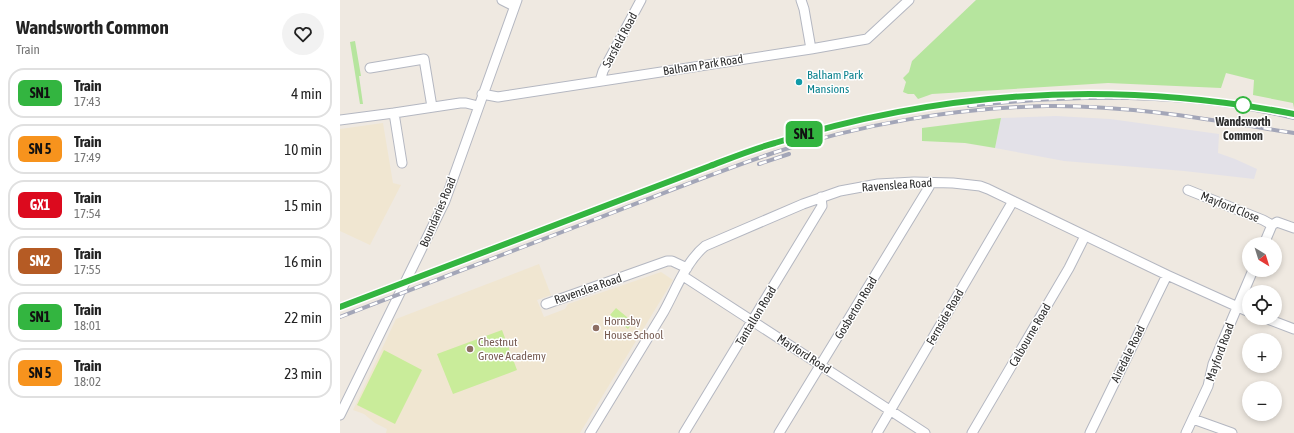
<!DOCTYPE html>
<meta charset="utf-8">
<style>
:root{--surface:#fff;--page:#f2f2f2;--text:#222;--muted:#767676;--line:#e0e0e0}
body{margin:0;font-family:"Asap Condensed",sans-serif;background:var(--page);color:var(--text);height:100vh;display:flex;flex-direction:column;font-size:15px;white-space:nowrap}
*{box-sizing:border-box;margin:0}
p{font-size:13px;color:var(--muted)}
.icon{flex:none;width:22px;height:22px;fill:none;stroke:currentColor;stroke-width:2;stroke-linecap:round;stroke-linejoin:round}
.map{position:relative;flex:1;overflow:hidden}
.details{display:flex;flex-direction:column;background:var(--surface);width:340px}
.details>*{flex:none}
.badge{padding:0 8px;border-radius:6px;font-size:14px;line-height:26px}
.needle{width:26px;rotate:142deg}
.buttons{position:absolute;left:902px;top:237px;display:grid;gap:8px}
.buttons a{display:grid;place-items:center;width:40px;height:40px;border-radius:50%;background:var(--surface);box-shadow:0 2px 6px #0003;font-size:20px}
.map>.badge{position:absolute;translate:-50% -50%;box-shadow:0 0 0 2px #fff}
.round{display:grid;place-items:center;flex:none;width:42px;height:42px;border-radius:21px;background:var(--page)}
.headline{display:flex;align-items:center;justify-content:space-between;height:68px;padding:0 16px}
h1{font-size:19px;font-weight:700;line-height:30px}
ul{padding:0;list-style:none}
li{display:flex;align-items:center;gap:12px;height:50px;margin:0 8px 6px;padding:0 8px;border:2px solid var(--line);border-radius:16px}
li div{flex:1}
li b{display:block;font-size:15px}
li em{font-style:normal}
li .badge{min-width:44px;font-weight:700;text-align:center}
main{display:flex;flex:1;min-height:0}
.map>svg:first-child{display:block}
.industrial{fill:#e3e1e8}
.education{fill:#f0e6d1}
.green{fill:#b6e59e}
.pitch{fill:#c9ec9a}
.lines{fill:none;stroke-linecap:round;stroke-linejoin:round}
.minor-casing{stroke:#b4b7c1;stroke-width:11}
.minor{stroke:#fff;stroke-width:9}
.rail-casing{stroke:#a3a6b8;stroke-width:4}
.rail{stroke:#fff;stroke-width:2.5;stroke-dasharray:8;stroke-linecap:butt}
.line-casing{stroke:#fff;stroke-width:9}
.line{stroke:#33b540;stroke-width:6}
.culture-dot{fill:#0f9aa8;stroke:#fff;stroke-width:1.5}
.stop-dot{fill:#fff;stroke:#33b540;stroke-width:2}
.education-dot{fill:#8d6e63;stroke:#fff;stroke-width:1.5}
.labels{text-anchor:middle;dominant-baseline:central;stroke-width:3;stroke-linejoin:round;paint-order:stroke}
.street-label{font-size:12px;fill:#2e2e2e;stroke:#fff}
.culture-label{font-size:12px;fill:#0d838f;stroke:#fff;text-anchor:start}
.stop-label{font-size:12px;font-weight:bold;fill:#2e2e2e;stroke:#fff}
.education-label{font-size:12px;fill:#785e54;stroke:#fff;text-anchor:start}
</style>
<main>
<section class="details">
<div class="headline"><div><h1>Wandsworth Common</h1><p>Train</p></div><a class="round"><svg class="icon" aria-label="heart" viewBox="0 0 24 24"><path d="M12 20l-8-8c-3-5 5-10 8-4 3-6 11-1 8 4z"/></svg></a></div>
<ul>
<li><span class="badge" style="background:#33b540;color:#111">SN1</span><div><b>Train</b><p>17:43</p></div><em>4 min</em></li>
<li><span class="badge" style="background:#f7931d;color:#111">SN 5</span><div><b>Train</b><p>17:49</p></div><em>10 min</em></li>
<li><span class="badge" style="background:#dc0a1e;color:#fff">GX1</span><div><b>Train</b><p>17:54</p></div><em>15 min</em></li>
<li><span class="badge" style="background:#b55b24;color:#fff">SN2</span><div><b>Train</b><p>17:55</p></div><em>16 min</em></li>
<li><span class="badge" style="background:#33b540;color:#111">SN1</span><div><b>Train</b><p>18:01</p></div><em>22 min</em></li>
<li><span class="badge" style="background:#f7931d;color:#111">SN 5</span><div><b>Train</b><p>18:02</p></div><em>23 min</em></li>
</ul>
</section>
<div class="map">
<svg width="954" height="433" viewBox="0 0 954 433">
<rect width="100%" height="100%" fill="#efe9e1"/>
<!-- industrial -->
<path class="industrial" d="M716,116l54,3 109,15 -1,19 17,6 22,10 -3,10 -70,-8 -120,-10 -69,-13 6,-30z"/>
<!-- education -->
<path class="education" d="M43,123l10,60 8,2 -31,60 -30,-14v-102z
M199,264l12,31 -14,5 7,17 21,-8 3,-5 93,-32 12,8 -93,153h-194l1,-4 -12,-6 -11,-9 -11,-4 43,-91z"/>
<!-- green -->
<path class="green" d="M636,0h318v108l-1,-5 -40,-8 1,-15 -28,-7 -5,15 -113,-5 -176,11 -14,5 -4,-5h-6l-5,-2 3,-10 -3,-4 6,-6 3,-11z
M15,41l6,35h-2l4,28h-3l-10,-62z
M661,118l-6,30 -30,-5 -43,-2v-13z"/>
<!-- pitch -->
<path class="pitch" d="M276,308l17,14 -5,7 -18,-14z
M162,330l15,40 -64,24 -16,-40z
M44,350l38,20 -27,54 -38,-19z"/>
<g class="lines">
<!-- minor casing -->
<g class="minor-casing">
<path id="minor" d="M162,0l12,6
M461,0l3,9 7,40
M30,68l54,-9 8,48
M260,81l3,-10 38,-71
M142,94l16,3 6,-1 307,-47 56,-10 42,-39
M54,113l8,50
M0,120l54,-7 66,-10h6l12,3
M848,190l75,30 9,5
M932,225l5,-3 17,6
M924,244l8,-19
M343,276l242,157
M206,304l121,-43h5l15,7
M925,318l29,11
M0,415l105,-214 72,-201
M853,419l39,14
M250,433c24,-40 49,-80 73,-120 12,-21 23,-52 42,-67l98,-42 37,-13 38,-7 36,-2 39,1 27,3 8,3 179,86 82,37
M344,433l138,-227 -1,-9
M439,433l150,-246 1,-5
M537,433l136,-232
M632,433l97,-165 16,-32
M750,433l77,-158
M846,433l22,-47 5,-22 40,-94"/>
</g>
<!-- minor -->
<use href="#minor" class="minor"/>
<!-- rail casing -->
<g class="rail-casing">
<path id="rail" d="M629,106c107,-12 220,-13 325,12
M419,164l30,-10
M0,307l369,-141 66,-23 53,-15 59,-14 88,-14
M0,317c85,-33 170,-65 256,-98 58,-22 117,-46 177,-66 87,-29 183,-45 274,-47 83,-1 165,14 247,27"/>
</g>
<!-- rail -->
<use href="#rail" class="rail"/>
</g>
<g class="lines">
<!-- line casing -->
<g class="line-casing">
<path id="line" d="M0,307l370,-141c21,-8 43,-17 65,-23 171,-54 343,-63 519,-29"/>
</g>
<!-- line -->
<use href="#line" class="line"/>
</g>
<!-- markers -->
<circle class="culture-dot" cx="459" cy="82" r="4"/>
<circle class="stop-dot" cx="903" cy="105" r="8"/>
<g class="education-dot">
<circle cx="256" cy="328" r="4"/>
<circle cx="130" cy="349" r="4"/>
</g>
<g class="labels">
<!-- street labels -->
<g class="street-label">
<text transform="translate(280 40) rotate(-62)">Sarsfeld Road</text>
<text transform="translate(363 65) rotate(-9)">Balham Park Road</text>
<text transform="translate(557 185) rotate(-4)">Ravenslea Road</text>
<text transform="translate(890 207) rotate(22)">Mayford Close</text>
<text transform="translate(98 212) rotate(-67)">Boundaries Road</text>
<text transform="translate(248 289) rotate(-19)">Ravenslea Road</text>
<text transform="translate(516 308) rotate(-59)">Gosberton Road</text>
<text transform="translate(416 316) rotate(-59)">Tantallon Road</text>
<text transform="translate(605 317) rotate(-60)">Fernside Road</text>
<text transform="translate(690 335) rotate(-60)">Calbourne Road</text>
<text transform="translate(880 352) rotate(-70)">Mayford Road</text>
<text transform="translate(464 354) rotate(33)">Mayford Road</text>
<text transform="translate(788 354) rotate(-64)">Airedale Road</text>
</g>
<!-- culture labels -->
<g class="culture-label">
<text x="467" y="75">Balham Park<tspan x="467" dy="14">Mansions</tspan></text>
</g>
<!-- stop labels -->
<g class="stop-label">
<text x="903" y="122">Wandsworth<tspan x="903" dy="14">Common</tspan></text>
</g>
<!-- education labels -->
<g class="education-label">
<text x="264" y="321">Hornsby<tspan x="264" dy="14">House School</tspan></text>
<text x="138" y="342">Chestnut<tspan x="138" dy="14">Grove Academy</tspan></text>
</g>
</g>
</svg>
<div class="buttons">
<a><svg class="needle" viewBox="-14 -14 28 28"><path d="M0-13l5 13h-10z" fill="#e53935"/><path d="M0 13l5-13h-10z" fill="#767676"/></svg></a>
<a><svg class="icon" aria-label="locate" viewBox="0 0 24 24"><circle cx="12" cy="12" r="6"/><path d="M12 2v4M12 18v4M2 12h4M18 12h4"/></svg></a>
<a>+</a>
<a>−</a>
</div>
<b class="badge" style="left:464px;top:134px;background:#33b540;color:#111">SN1</b>
</div>
</main>
